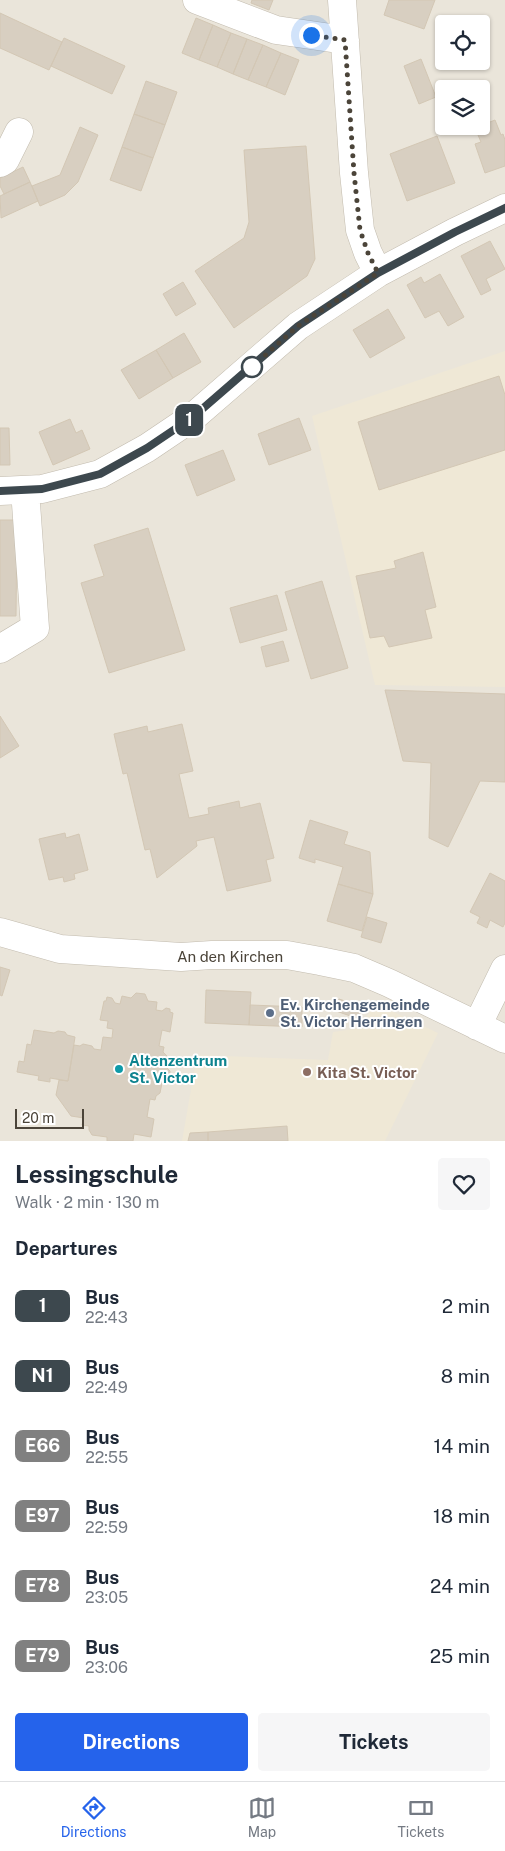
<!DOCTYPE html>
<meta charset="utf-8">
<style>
:root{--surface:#fff;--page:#f6f6f7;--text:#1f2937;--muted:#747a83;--line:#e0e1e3;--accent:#2563eb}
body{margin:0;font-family:"Public Sans",sans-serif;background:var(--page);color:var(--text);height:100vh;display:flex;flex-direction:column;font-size:19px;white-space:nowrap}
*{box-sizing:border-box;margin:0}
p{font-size:16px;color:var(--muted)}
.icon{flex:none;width:28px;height:28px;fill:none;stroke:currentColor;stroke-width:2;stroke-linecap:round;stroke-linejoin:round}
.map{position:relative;height:1141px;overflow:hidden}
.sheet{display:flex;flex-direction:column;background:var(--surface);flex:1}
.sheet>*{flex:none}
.badge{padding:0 10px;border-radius:8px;font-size:18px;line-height:32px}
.controls{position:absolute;left:435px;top:15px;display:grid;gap:10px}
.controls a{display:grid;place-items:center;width:55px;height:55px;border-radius:5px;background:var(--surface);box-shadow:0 1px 4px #0004;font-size:25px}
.scale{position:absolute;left:15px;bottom:12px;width:69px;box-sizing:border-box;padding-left:5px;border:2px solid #4b4439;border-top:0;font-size:14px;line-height:18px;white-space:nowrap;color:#4b4439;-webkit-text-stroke:4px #fff;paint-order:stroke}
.you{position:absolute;width:25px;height:25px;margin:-12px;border:4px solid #fff;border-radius:50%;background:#1a73e8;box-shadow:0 0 0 8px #1a73e833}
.map>.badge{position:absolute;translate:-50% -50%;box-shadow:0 0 0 2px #fff}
h2{padding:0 15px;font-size:19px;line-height:45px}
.round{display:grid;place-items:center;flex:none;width:52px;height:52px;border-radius:5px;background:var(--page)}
.headline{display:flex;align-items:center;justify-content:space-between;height:85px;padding:0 15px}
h1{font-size:24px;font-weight:700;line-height:38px}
.cta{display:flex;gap:10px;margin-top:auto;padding:10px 15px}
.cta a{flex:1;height:58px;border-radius:5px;background:var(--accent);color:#fff;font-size:20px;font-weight:700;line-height:58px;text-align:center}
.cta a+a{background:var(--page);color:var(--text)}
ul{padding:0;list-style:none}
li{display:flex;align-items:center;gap:15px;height:70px;padding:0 15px}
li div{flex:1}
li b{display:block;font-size:19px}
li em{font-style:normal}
li .badge{min-width:55px;font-weight:700;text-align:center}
.tab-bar{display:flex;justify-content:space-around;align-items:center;height:70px;border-top:1px solid var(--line);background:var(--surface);font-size:14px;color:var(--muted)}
.tab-bar a{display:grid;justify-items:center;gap:2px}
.tab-bar .selected{color:var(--accent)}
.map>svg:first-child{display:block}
.residential{fill:#eae5da;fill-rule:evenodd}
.education{fill:#efe8d6}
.building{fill:#d8cfc1;stroke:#d3c7b4}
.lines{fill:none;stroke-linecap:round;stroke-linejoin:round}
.minor-casing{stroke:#c2bbae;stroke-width:29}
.minor{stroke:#fff;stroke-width:28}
.line-casing{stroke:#fff;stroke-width:11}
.line{stroke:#3d484e;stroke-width:8}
.walk{stroke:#4b4439;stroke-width:5;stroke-dasharray:0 9}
.stop-dot{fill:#fff;stroke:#3d484e;stroke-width:2.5}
.service-dot{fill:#5c6f8a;stroke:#fff;stroke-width:2}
.culture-dot{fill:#0f9aa8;stroke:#fff;stroke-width:2}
.education-dot{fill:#8d6e63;stroke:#fff;stroke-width:2}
.labels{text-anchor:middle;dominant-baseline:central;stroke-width:4;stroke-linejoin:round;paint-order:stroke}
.street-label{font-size:15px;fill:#4b4439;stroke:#fff}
.service-label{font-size:15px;font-weight:bold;fill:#4e5e75;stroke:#fff;text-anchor:start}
.culture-label{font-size:15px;font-weight:bold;fill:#0d838f;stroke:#fff;text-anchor:start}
.education-label{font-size:15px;font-weight:bold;fill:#785e54;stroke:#fff;text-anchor:start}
</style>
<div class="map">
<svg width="505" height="1141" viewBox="0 0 505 1141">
<rect width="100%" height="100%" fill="#f6f3ec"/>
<!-- residential -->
<path class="residential" d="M0,0h505v1141h-505zM444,24h37v37h-37zM444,89h37v37h-37z"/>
<!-- education -->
<path class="education" d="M505,351v336l-130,-2 -63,-269z
M375,1003l63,30 -53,108h-203l15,-86 131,5 5,-28 27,-4z"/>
<!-- building -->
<path class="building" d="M252,0h21l-4,10 -18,-7z
M389,0h46l-11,29 -40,-14z
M0,13l62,29 -13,28 -49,-22z
M196,18l17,7 -14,35 -17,-7z
M213,25l18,8 -14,34 -18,-7z
M231,33l16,6 -14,35 -16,-7z
M64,38l61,28 -13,28 -61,-28z
M247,39l16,6 -15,35 -15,-6z
M263,45l18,8 -15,34 -18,-7z
M281,53l18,7 -14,35 -19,-8z
M421,59l15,38 -17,7 -15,-38z
M146,81l31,11 -12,33 -31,-11z
M134,114l31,11 -12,33 -31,-11z
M495,120l6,15 2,-1 2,6v26l-20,7 -10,-29 6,-2 -6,-14z
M80,127l18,8 -20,47 -13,13 -25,11 -8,-20 28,-11z
M437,136l18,47 -48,18 -17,-47z
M306,146l9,113 -8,17 -73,52 -39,-57 49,-33 5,-16 -5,-72z
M122,147l31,11 -12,33 -31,-11z
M23,167l7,15 -26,12 -4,-8v-8z
M30,182l8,19 -37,17 -1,-22z
M490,241l15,28 -19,10 5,11 -10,5 -20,-39z
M440,274l24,43 -16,9 -9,-15 -14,7 -18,-33 14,-8 3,6z
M183,282l13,22 -20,12 -13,-22z
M388,309l17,29 -35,20 -17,-28z
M184,333l17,29 -28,16 -17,-28z
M156,350l17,28 -34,21 -18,-29z
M499,376l6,19v55l-126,40 -21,-68z
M299,418l12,32 -42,15 -11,-31z
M70,419l6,14 6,-3 8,19 -37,16 -14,-33z
M0,428h9l1,37h-10z
M223,450l12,30 -38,16 -12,-31z
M0,520h17l-1,96h-16z
M148,528l37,122 -76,23 -28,-90 23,-7 -10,-31z
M423,552l13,55 -11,3 7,28 -43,9 -5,-11 -14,2 -14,-62 40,-8 -2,-7z
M322,581l26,87 -37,11 -26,-87z
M277,595l10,35 -47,13 -10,-35z
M283,641l6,20 -23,6 -5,-20z
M385,690l120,4v88l-25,-1 -32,66 -19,-9 2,-75 -28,-2z
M0,716l19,30 -19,12z
M182,724l11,47 -14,3 10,44 20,-4 -1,-6 31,-7 1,7 20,-5 14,55 -8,2 5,21 -44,10 -13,-54 -18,4 1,5 -40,32 -7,-29 -5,1 -18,-77 -4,1 -9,-40 33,-8 1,6z
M310,820l38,12 -4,12 26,8 3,42 -35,-10 5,-17 -28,-8v4l-16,-5z
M65,833l1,5 13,-4 9,36 -14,4 1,5 -11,3 -1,-5 -14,3 -10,-41z
M490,873l15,8v42l-2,4 -13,-7 -3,8 -10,-5 3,-6 -10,-5z
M338,884l35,10 -11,37 -35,-10z
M367,917l20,6 -6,20 -20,-6z
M0,967l10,3 -8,26 -2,-1z
M206,990l45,2 -2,33 -44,-2z
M136,993l9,1 3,7 9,1 -1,8 6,1 4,-3 4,1v3l3,1 -3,19 -8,-2 -3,16 5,1 -1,5 4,4 -2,10 5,5 -1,9 -7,3 -2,10 -4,3 -1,4 -5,-1 -3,18 7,2 -3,18 -17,-3 -1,7h-26v-4l-15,-2 -3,-5v-4l-7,-1 2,-7 -13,-2 -15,-21 3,-15 9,1 6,-36 6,1 3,-2 9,2 2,3 7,1 2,-13 9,1 1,-9 -6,-1 1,-7 -8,-1 4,-19h2l1,-4 5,1 3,5 5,1 2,-8 9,2z
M339,999l24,8 -4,12 -23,-8z
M250,1005l52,2v20l-53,-2z
M34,1030l20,3 4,-2 7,1 2,3 8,2 -7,44 -18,-3v4l-12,-2 1,-4 -22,-4 2,-11 5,1 3,-18 4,1z
M287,1126l1,15h-80v-9z
M208,1132v9h-20l2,-8z"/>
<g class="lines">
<!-- minor casing -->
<g class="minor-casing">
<path id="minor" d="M197,0l79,30 69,10
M342,0l12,173 6,57 8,23 10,20
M0,163l5,-3 14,-28
M0,491l42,-2 58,-15 47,-26 46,-31 105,-91 80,-53 77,-41 50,-24
M0,649l35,-21 -10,-138
M0,932l60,17 121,8 31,-2h75l33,6 34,7 35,15 116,56
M477,1026l28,-57"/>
</g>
<!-- minor -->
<use href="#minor" class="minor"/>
</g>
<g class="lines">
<!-- line casing -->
<g class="line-casing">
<path id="line" d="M0,491l42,-2 58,-15 47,-26 46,-31 105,-91 80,-53 77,-41 50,-24"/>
</g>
<!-- line -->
<use href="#line" class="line"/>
<!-- walk -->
<path class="walk" d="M252,367l46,-41 80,-53 -10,-20 -8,-23 -6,-57 -9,-133 -34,-5"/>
</g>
<!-- markers -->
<circle class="stop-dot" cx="252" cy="367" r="10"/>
<circle class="service-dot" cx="270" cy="1013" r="5"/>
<circle class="culture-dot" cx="119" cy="1069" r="5"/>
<circle class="education-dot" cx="307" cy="1072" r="5"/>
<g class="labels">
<!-- street labels -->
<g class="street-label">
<text x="230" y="956">An den Kirchen</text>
</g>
<!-- service labels -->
<g class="service-label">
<text x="280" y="1004">Ev. Kirchengemeinde<tspan x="280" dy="17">St. Victor Herringen</tspan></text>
</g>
<!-- culture labels -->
<g class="culture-label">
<text x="129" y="1060">Altenzentrum<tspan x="129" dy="17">St. Victor</tspan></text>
</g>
<!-- education labels -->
<g class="education-label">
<text x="317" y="1072">Kita St. Victor</text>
</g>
</g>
</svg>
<div class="controls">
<a><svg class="icon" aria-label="locate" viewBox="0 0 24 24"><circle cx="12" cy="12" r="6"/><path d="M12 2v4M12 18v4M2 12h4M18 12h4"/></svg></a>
<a><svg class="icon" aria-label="layers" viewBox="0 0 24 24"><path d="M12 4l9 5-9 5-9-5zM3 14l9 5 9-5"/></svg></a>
</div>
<div class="scale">20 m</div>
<div class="you" style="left:311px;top:35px"></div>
<b class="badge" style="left:189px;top:420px;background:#3d484e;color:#fff">1</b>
</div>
<section class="sheet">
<div class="headline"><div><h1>Lessingschule</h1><p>Walk · 2 min · 130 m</p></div><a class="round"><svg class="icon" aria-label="heart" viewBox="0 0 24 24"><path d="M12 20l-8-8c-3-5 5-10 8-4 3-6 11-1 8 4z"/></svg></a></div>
<h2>Departures</h2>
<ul>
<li><span class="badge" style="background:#3d484e;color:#fff">1</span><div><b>Bus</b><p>22:43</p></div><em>2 min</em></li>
<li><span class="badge" style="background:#3d484e;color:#fff">N1</span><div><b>Bus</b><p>22:49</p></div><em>8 min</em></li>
<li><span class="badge" style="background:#808080;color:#fff">E66</span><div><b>Bus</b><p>22:55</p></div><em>14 min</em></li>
<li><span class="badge" style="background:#808080;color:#fff">E97</span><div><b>Bus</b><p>22:59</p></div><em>18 min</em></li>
<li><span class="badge" style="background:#808080;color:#fff">E78</span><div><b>Bus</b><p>23:05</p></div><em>24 min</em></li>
<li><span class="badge" style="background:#808080;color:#fff">E79</span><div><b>Bus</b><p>23:06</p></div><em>25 min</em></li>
</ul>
<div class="cta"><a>Directions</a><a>Tickets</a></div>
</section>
<nav class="tab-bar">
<a class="selected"><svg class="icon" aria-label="directions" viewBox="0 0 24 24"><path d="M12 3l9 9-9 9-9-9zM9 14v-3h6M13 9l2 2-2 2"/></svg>Directions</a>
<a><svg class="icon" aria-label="map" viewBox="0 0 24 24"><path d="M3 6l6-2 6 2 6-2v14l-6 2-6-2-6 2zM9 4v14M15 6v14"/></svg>Map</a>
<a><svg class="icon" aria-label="tickets" viewBox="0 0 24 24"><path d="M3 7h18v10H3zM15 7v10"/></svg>Tickets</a>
</nav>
